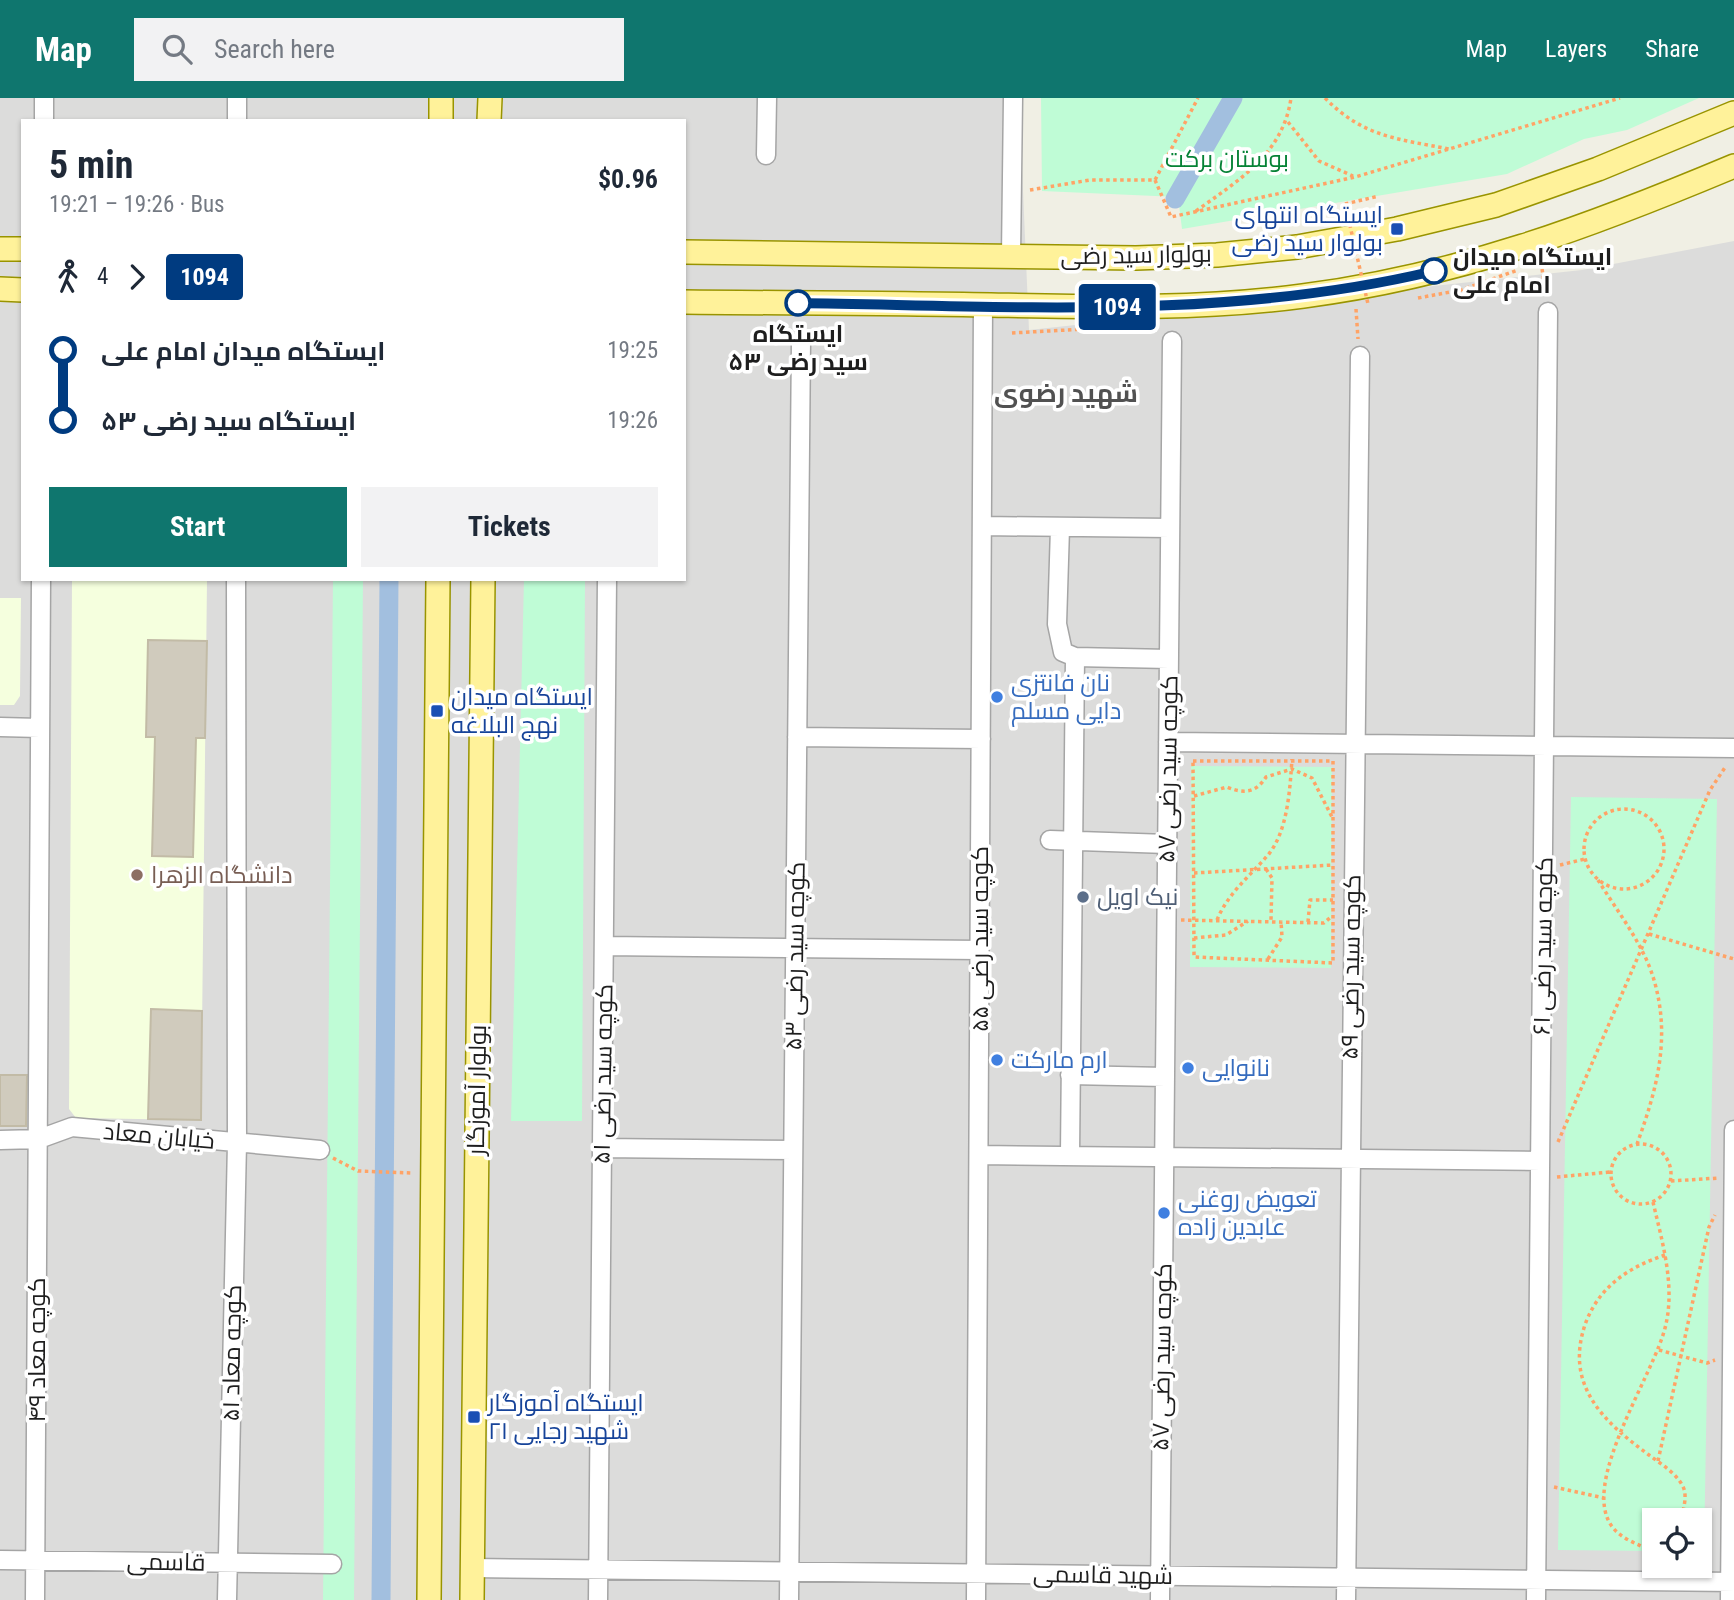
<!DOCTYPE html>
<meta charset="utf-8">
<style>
:root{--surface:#fff;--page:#f2f2f3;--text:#1f2937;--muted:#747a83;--accent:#0f766e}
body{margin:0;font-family:"Roboto Condensed",Cairo,sans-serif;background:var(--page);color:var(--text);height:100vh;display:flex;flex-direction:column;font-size:26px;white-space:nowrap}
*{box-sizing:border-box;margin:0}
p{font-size:23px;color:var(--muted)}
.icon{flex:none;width:38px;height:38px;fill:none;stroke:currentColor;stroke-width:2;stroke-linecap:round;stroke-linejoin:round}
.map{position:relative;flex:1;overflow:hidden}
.drawer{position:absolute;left:21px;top:21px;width:665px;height:462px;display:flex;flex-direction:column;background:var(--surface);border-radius:0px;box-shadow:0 2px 5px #0004}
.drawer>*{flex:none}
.badge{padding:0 14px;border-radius:5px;font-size:24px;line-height:46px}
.controls{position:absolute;left:1642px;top:1410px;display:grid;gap:14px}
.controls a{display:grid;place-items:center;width:70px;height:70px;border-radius:0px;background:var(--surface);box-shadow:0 2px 5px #0004;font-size:35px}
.map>.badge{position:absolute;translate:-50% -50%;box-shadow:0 0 0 4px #fff}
.legs{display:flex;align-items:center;gap:10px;height:77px;padding:0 28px;font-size:23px}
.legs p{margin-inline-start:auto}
.overview{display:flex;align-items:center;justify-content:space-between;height:119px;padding:0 28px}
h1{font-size:38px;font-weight:700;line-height:52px}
.cta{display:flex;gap:14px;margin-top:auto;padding:14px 28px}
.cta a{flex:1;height:80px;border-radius:0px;background:var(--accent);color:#fff;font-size:28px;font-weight:700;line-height:80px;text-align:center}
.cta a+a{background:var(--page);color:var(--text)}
ul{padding:0 28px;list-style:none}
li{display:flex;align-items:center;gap:24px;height:70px;font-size:26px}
li i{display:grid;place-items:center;width:10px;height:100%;margin:0 9px;background:currentColor}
li i::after{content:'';width:18px;height:18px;margin:-9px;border:5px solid;border-radius:50%;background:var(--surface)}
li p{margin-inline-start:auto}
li:first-child i{background:linear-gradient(#0000 50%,currentColor 0)}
li:last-child i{background:linear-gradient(currentColor 50%,#0000 0)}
header{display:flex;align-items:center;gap:42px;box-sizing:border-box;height:98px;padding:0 35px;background:var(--accent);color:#fff}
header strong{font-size:33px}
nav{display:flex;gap:38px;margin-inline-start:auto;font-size:24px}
.search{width:490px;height:63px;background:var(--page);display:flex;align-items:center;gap:18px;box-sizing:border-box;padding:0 24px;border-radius:0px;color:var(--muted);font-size:26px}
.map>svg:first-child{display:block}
.residential{fill:#dcdcdb;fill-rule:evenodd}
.education{fill:#f5ffde}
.park{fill:#bffcd6}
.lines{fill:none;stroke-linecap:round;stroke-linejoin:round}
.canal{stroke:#a2bfdf;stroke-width:19}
.building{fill:#d0cbbd;stroke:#c2bba6;stroke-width:2}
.minor-casing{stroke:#a5a5a5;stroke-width:21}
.major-casing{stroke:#999400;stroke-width:26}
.path{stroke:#ffa366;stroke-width:3.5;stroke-dasharray:3.5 3.5;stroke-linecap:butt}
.minor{stroke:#fff;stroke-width:18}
.major{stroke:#fff29a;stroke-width:23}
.path-bridge{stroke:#ffa366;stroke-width:3.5;stroke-dasharray:3.5 3.5;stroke-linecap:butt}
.line-1-casing{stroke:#fff;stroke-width:16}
.line-1{stroke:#003b80;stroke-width:10}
.transit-dot{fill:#1a4fb4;stroke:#fff;stroke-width:2.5}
.stop-1-dot{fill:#fff;stroke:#003b80;stroke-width:3.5}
.shop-dot{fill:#3f7fe0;stroke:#fff;stroke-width:2.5}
.education-dot{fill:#8d6e63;stroke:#fff;stroke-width:2.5}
.service-dot{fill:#5c6f8a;stroke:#fff;stroke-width:2.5}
.labels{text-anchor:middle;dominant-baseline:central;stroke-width:7;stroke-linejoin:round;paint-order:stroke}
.park-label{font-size:24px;fill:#068236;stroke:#fff}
.transit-label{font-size:24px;fill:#164399;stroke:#fff;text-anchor:start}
.street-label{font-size:24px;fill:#1e1e1e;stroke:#fff}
.stop-label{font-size:24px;font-weight:bold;fill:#1e1e1e;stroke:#fff;text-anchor:start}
.shop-label{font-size:24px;fill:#366cbe;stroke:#fff;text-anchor:start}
.education-label{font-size:24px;fill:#785e54;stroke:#fff;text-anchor:start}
.service-label{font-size:24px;fill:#4e5e75;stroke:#fff;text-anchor:start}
.neighbourhood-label{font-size:26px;font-weight:bold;fill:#515151;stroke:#fff}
</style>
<header>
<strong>Map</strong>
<div class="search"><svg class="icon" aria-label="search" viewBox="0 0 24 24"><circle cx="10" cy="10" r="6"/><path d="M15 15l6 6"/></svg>Search here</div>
<nav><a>Map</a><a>Layers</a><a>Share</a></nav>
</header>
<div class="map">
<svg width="1734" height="1502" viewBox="0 0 1734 1502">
<rect width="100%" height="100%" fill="#f0efe4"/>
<!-- residential -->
<path class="residential" d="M0,0h1019l10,232 553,-60 152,-29v1359h-1734zM23,23h661v458h-661zM1654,1423h45v45h-45z"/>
<!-- education -->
<path class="education" d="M72,481h135l-6,541 -125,-2 -7,-9z
M0,500h21l-1,98 -6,9h-14z"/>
<!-- park -->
<path class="park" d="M1041,0h658l-72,32 -43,9 -77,35 -325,55 -4,-32 -136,-6z
M333,481h30l-9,1021h-31z
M524,481h61l-3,542h-71z
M1191,668l141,1 -1,201 -141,-1z
M1571,699l146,2 -13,753h-5v-31h-45v30l-96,-1z"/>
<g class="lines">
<!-- canal -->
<path class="canal" d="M1175,101l58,-101
M381,1502l8,-1021"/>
</g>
<!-- building -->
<path class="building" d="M148,542l59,1 -2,97h-9l-3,119 -41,-1 3,-119h-9z
M151,911l51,2 -1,109 -53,-1z
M0,977h27l-1,51h-26z"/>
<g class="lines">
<!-- minor casing -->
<g class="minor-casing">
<path id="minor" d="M44,23v-23
M237,23v-23
M766,57l1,-57
M1011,158l2,-158
M982,428l188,2
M1060,430l-3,96 6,28 12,5 94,2
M0,629l40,1
M797,639l184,2
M1168,644l566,6
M1050,742l117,4
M604,848l375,4
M1070,977l95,2
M0,1042l39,-1 33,-12 248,23
M602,1050l191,2
M1070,1056l5,-497
M979,1057l561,6
M0,1462l332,4
M472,1470l1262,14
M35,1502l6,-1021
M227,1502l10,-457 -1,-564
M598,1502l9,-1021
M789,1502l12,-1259
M976,1502l7,-1295
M1160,1502l12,-1259
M1346,1502l14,-1244
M1536,1502l12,-1288
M1730,1502l4,-470"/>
</g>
<!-- major casing -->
<g class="major-casing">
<path id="major" d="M441,23v-23
M489,23l1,-23
M0,151h23
M684,154l452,6 81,-3 80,-8 100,-18 99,-24 102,-36 136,-56
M0,191l23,1
M684,204c102,1 205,1 307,3 104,2 208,5 312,-9 155,-20 288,-70 431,-130
M429,1502l9,-1021
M472,1502l11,-1021"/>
</g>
<!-- path -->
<path class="path" d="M1325,0c38,39 73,41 124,51
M1288,24l31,39 34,15
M1155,82l16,37 184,-40 265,-79
M1030,92l60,-10h65l43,-82
M1345,106l34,-8
M1196,113c43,-31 87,-57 95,-113
M1541,164l5,33
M1418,200l43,-8 57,-20
M1356,211l2,30
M1012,235l92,-5
M1193,663h140v202l-139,-6z
M1194,698l33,-9c17,7 29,6 39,-10l26,-8 20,9 20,39
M1584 751a40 40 0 1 1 80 0a40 40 0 1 1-80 0Z
M1560,767l25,-6
M1266,771l6,9 -1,42
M1194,775l139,-8
M1598,782c19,31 46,65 56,100 17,58 3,109 -17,164
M1181,822l143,3 8,-7
M1217,822c11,-27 33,-44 51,-65 20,-24 22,-67 24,-96
M1308,824l2,-22h23
M1649,836l85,25
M1194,840l32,-3 22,-14
M1268,861l14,-22 -1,-16
M1558,1044l152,-352 16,-24
M1611 1076a30 30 0 1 1 60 0a30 30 0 1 1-60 0Z
M333,1060l25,13 55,2
M1557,1079l53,-5
M1671,1083l48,-3
M1653,1104c9,39 22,82 13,122 -10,49 -90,162 -52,205 7,8 18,13 27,17l13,-1
M1665,1157c-36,12 -65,31 -79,67 -23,63 18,100 63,133 12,9 30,20 35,34 3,10 -1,22 -4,32
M1659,1252l48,13 8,-3
M1658,1363l51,-234 6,-12
M1554,1389l50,11"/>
<!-- minor -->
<use href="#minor" class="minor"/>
<!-- major -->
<use href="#major" class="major"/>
<!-- path-bridge -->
<path class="path-bridge" d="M1345,106l23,100"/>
</g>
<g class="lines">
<!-- line-1 casing -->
<g class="line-1-casing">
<path id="line-1" d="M798,205c212,3 427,18 636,-32"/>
</g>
<!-- line-1 -->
<use href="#line-1" class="line-1"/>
</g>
<!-- markers -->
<g class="transit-dot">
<rect x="1390" y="124" width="14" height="14" rx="3.5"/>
<rect x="430" y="606" width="14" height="14" rx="3.5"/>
<rect x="467" y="1312" width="14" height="14" rx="3.5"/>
</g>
<g class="stop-1-dot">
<circle cx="1434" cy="173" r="12"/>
<circle cx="798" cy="205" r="12"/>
</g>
<g class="shop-dot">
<circle cx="997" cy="599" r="7"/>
<circle cx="997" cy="962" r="7"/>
<circle cx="1188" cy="970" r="7"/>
<circle cx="1164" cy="1115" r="7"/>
</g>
<circle class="education-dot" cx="137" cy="777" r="7"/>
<circle class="service-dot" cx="1083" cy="799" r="7"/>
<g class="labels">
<!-- park labels -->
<g class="park-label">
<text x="1227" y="61">بوستان برکت</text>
</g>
<!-- transit labels -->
<g class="transit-label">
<text x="1383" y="117" text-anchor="end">ایستگاه انتهای<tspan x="1383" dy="28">بولوار سید رضی</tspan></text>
<text x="451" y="599">ایستگاه میدان<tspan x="451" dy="28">نهج البلاغه</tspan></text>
<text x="488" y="1305">ایستگاه آموزگار<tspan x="488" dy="28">شهید رجایی ۲۱</tspan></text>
</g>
<!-- street labels -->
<g class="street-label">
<text transform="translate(1136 157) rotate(-1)">بولوار سید رضی</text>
<text transform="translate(1168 671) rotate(-89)">کوچه سید رضی ۵۷</text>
<text transform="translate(980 841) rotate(-90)">کوچه سید رضی ۵۵</text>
<text transform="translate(1543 848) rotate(-89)">کوچه سید رضی ۶۱</text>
<text transform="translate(795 858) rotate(-89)">کوچه سید رضی ۵۳</text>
<text transform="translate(1351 869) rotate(-89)">کوچه سید رضی ۵۹</text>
<text transform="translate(603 976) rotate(-89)">کوچه سید رضی ۵۱</text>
<text transform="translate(477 992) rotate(-89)">بولوار آموزگار</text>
<text transform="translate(159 1038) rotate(5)">خیابان معاد</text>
<text transform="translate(37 1252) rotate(-90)">کوچه معاد ۴۹</text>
<text transform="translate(232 1255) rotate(-89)">کوچه معاد ۵۱</text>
<text transform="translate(1162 1259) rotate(-89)">کوچه سید رضی ۵۷</text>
<text transform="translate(166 1464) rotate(1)">قاسمی</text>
<text transform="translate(1103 1477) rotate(1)">شهید قاسمی</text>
</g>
<!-- stop labels -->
<g class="stop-label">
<text x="1453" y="159">ایستگاه میدان<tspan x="1453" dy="28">امام علی</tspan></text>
<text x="798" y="236" text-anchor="middle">ایستگاه<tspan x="798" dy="28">سید رضی ۵۳</tspan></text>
</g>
<!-- shop labels -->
<g class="shop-label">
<text x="1011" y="585">نان فانتزی<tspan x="1011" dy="28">دایی مسلم</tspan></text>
<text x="1011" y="962">ارم مارکت</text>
<text x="1202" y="970">نانوایی</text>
<text x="1178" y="1101">تعویض روغنی<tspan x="1178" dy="28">عابدین زاده</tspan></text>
</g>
<!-- education labels -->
<g class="education-label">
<text x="151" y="777">دانشگاه الزهرا</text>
</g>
<!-- service labels -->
<g class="service-label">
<text x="1097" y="799">نیک اویل</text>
</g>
<!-- neighbourhood labels -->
<g class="neighbourhood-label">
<text x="1066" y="295">شهید رضوی</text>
</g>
</g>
</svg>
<div class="controls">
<a><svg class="icon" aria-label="locate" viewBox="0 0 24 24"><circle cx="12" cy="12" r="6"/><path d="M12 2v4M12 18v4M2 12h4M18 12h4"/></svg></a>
</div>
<b class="badge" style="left:1117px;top:209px;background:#003b80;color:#fff">1094</b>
<section class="drawer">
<div class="overview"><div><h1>5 min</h1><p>19:21 – 19:26 · Bus</p></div><b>$0.96</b></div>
<div class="legs"><svg class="icon" aria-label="walk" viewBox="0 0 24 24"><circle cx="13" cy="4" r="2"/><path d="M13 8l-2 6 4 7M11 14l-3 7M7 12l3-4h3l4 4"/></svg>4<svg class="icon" aria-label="forward" viewBox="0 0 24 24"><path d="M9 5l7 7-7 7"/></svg><b class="badge" style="background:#003b80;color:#fff">1094</b></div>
<ul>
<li><i style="color:#003b80"></i><b>ایستگاه میدان امام علی</b><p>19:25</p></li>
<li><i style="color:#003b80"></i><b>ایستگاه سید رضی ۵۳</b><p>19:26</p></li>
</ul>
<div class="cta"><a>Start</a><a>Tickets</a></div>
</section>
</div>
